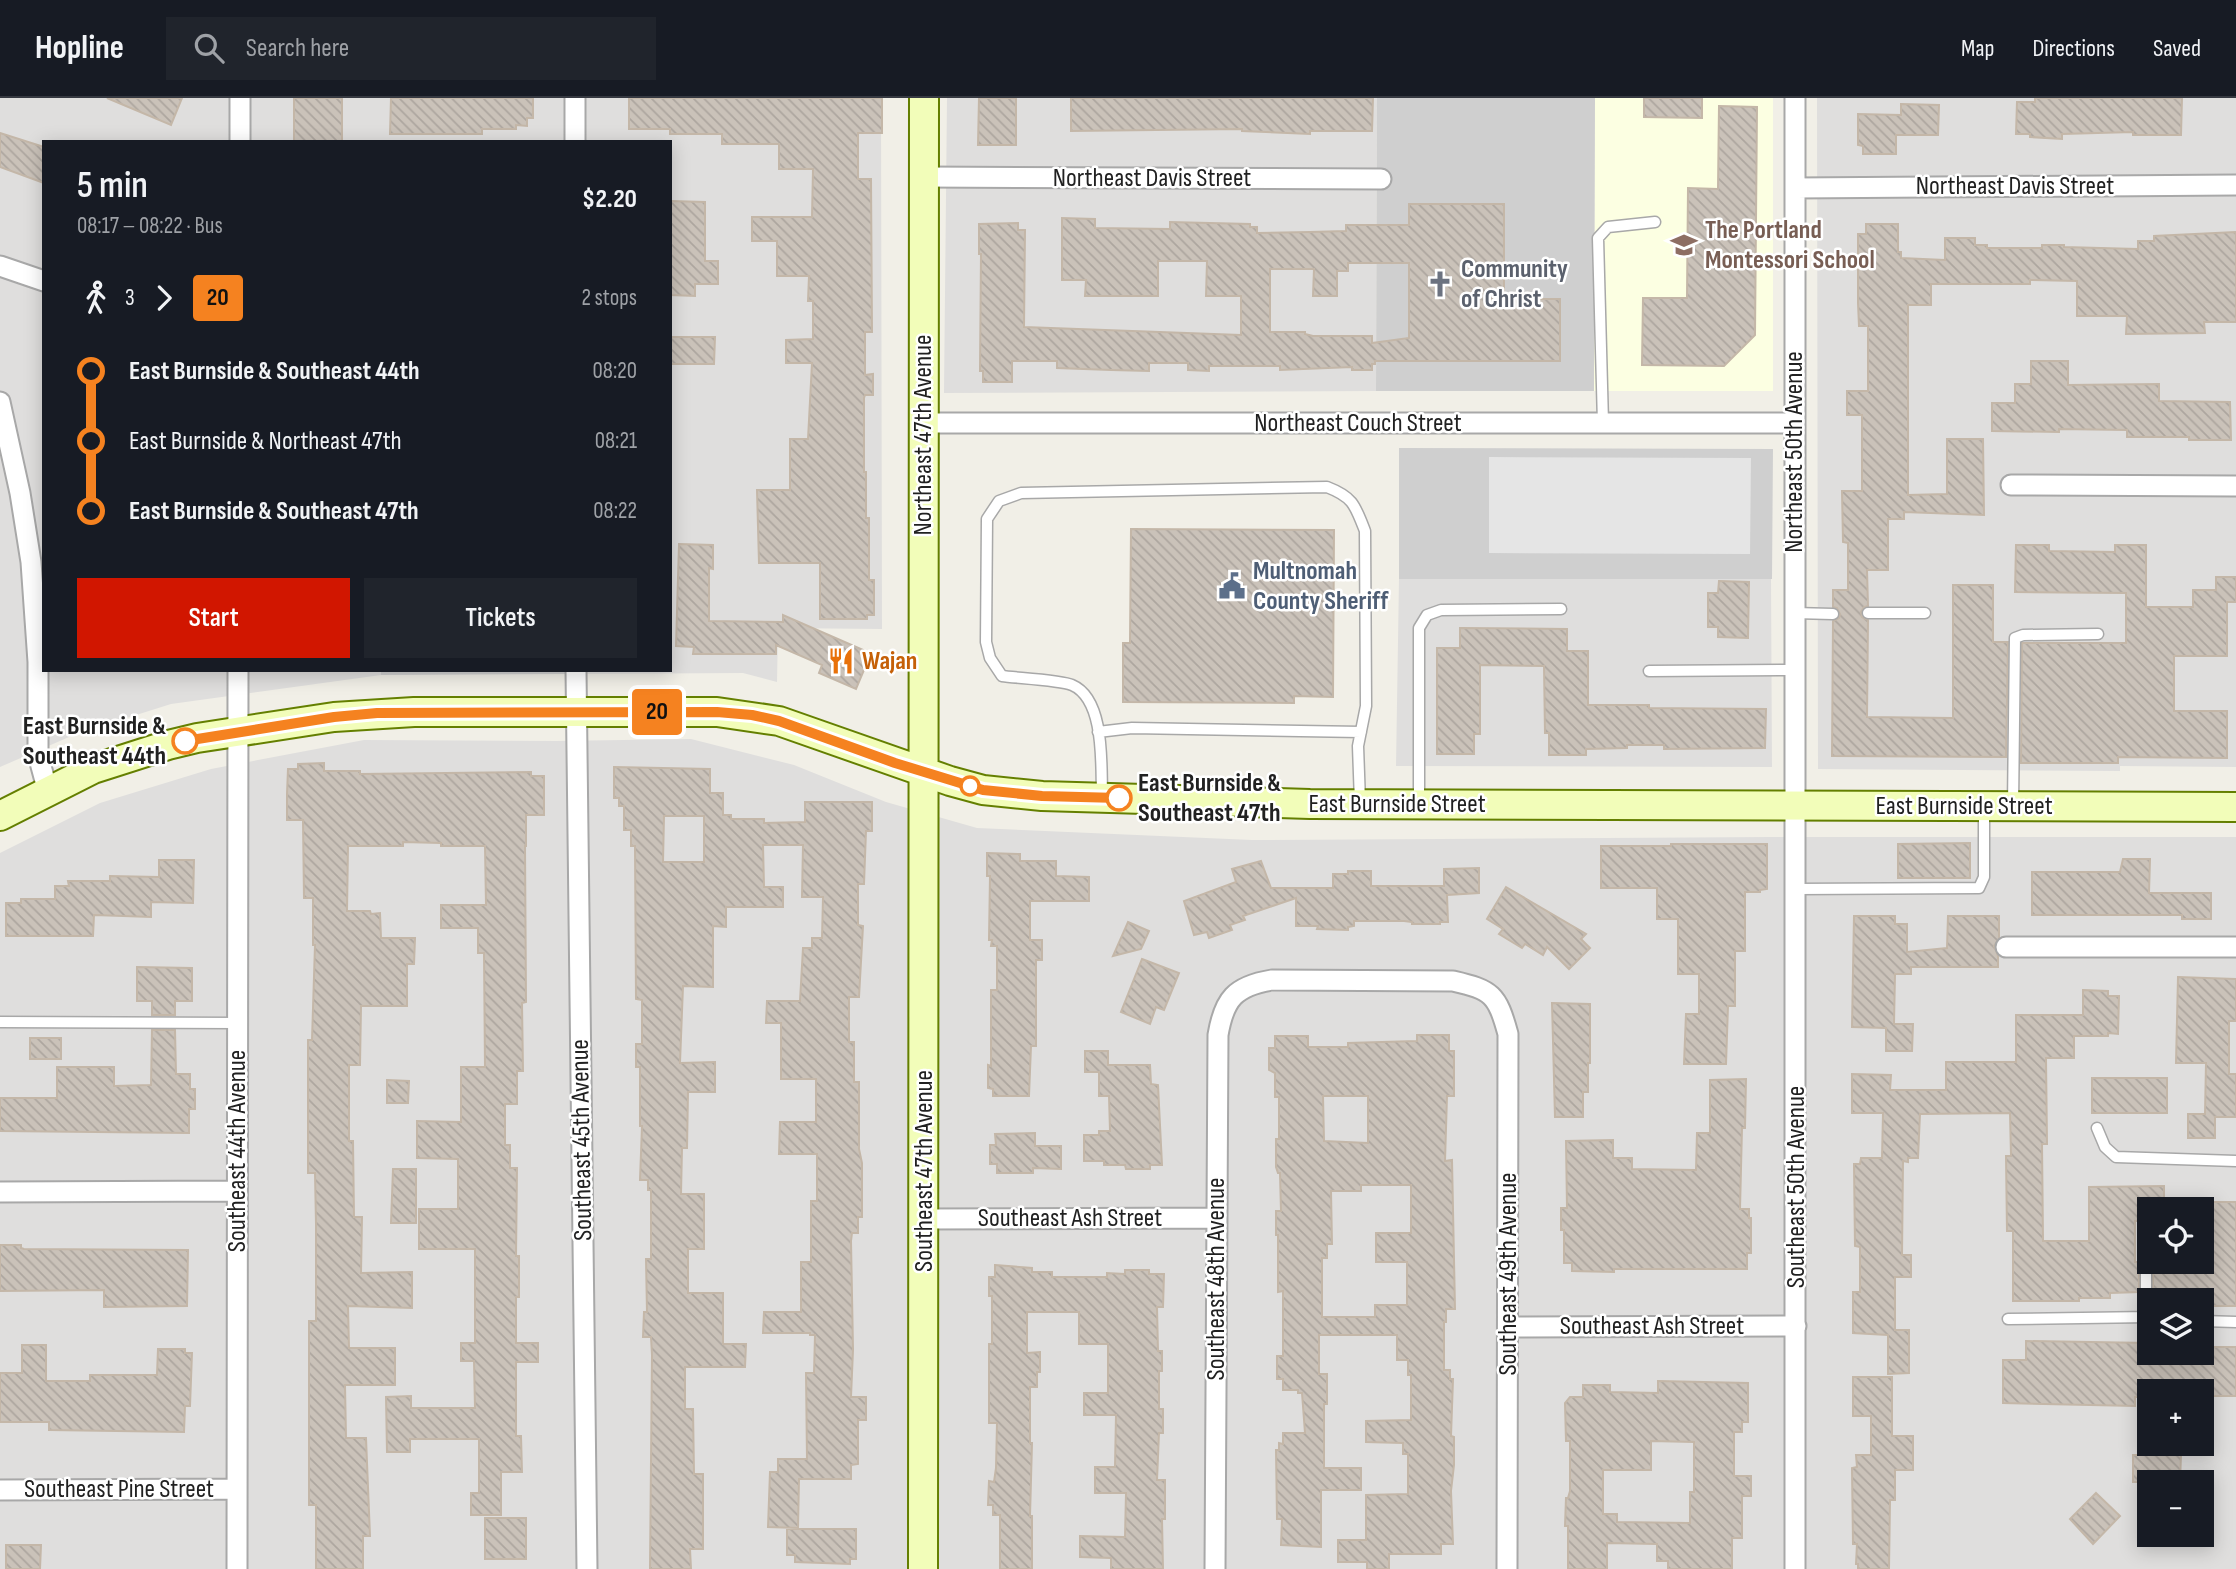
<!DOCTYPE html>
<meta charset="utf-8">
<style>
:root{--surface:#171b24;--page:#20242c;--text:#f1f3f6;--muted:#9ea1a6;--line:#363941;--accent:#d11600}
body{margin:0;font-family:"Sofia Sans Condensed",sans-serif;background:var(--page);color:var(--text);height:100vh;display:flex;flex-direction:column;font-size:26px;white-space:nowrap}
*{box-sizing:border-box;margin:0}
p{font-size:23px;color:var(--muted)}
.icon{flex:none;width:38px;height:38px;fill:none;stroke:currentColor;stroke-width:2;stroke-linecap:round;stroke-linejoin:round}
.map{position:relative;flex:1;overflow:hidden}
.details{position:absolute;left:42px;top:42px;width:630px;height:532px;display:flex;flex-direction:column;background:var(--surface);border-radius:0px;box-shadow:0 4px 18px #0003}
.details>*{flex:none}
.badge{padding:0 14px;border-radius:5px;font-size:24px;line-height:46px}
.buttons{position:absolute;left:2137px;top:1099px;display:grid;gap:14px}
.buttons a{display:grid;place-items:center;width:77px;height:77px;border-radius:0px;background:var(--surface);box-shadow:0 4px 18px #0003;font-size:35px}
.map>.badge{position:absolute;translate:-50% -50%;box-shadow:0 0 0 4px #fff}
.legs{display:flex;align-items:center;gap:10px;height:77px;padding:0 35px;font-size:23px}
.legs p{margin-inline-start:auto}
.overview{display:flex;align-items:center;justify-content:space-between;height:119px;padding:0 35px}
h1{font-size:38px;font-weight:600;line-height:52px}
.cta{display:flex;gap:14px;margin-top:auto;padding:14px 35px}
.cta a{flex:1;height:80px;border-radius:0px;background:var(--accent);color:#fff;font-size:28px;font-weight:600;line-height:80px;text-align:center}
.cta a+a{background:var(--page);color:var(--text)}
ul{padding:0 35px;list-style:none}
li{display:flex;align-items:center;gap:24px;height:70px;font-size:26px}
li i{display:grid;place-items:center;width:10px;height:100%;margin:0 9px;background:currentColor}
li i::after{content:'';width:18px;height:18px;margin:-9px;border:5px solid;border-radius:50%;background:var(--surface)}
li p{margin-inline-start:auto}
li:first-child i{background:linear-gradient(#0000 50%,currentColor 0)}
li:last-child i{background:linear-gradient(currentColor 50%,#0000 0)}
header{display:flex;align-items:center;gap:42px;box-sizing:border-box;height:98px;padding:0 35px;background:var(--surface);border-bottom:2px solid var(--line)}
header strong{font-size:33px}
nav{display:flex;gap:38px;margin-inline-start:auto;font-size:24px}
.search{width:490px;height:63px;background:var(--page);display:flex;align-items:center;gap:18px;box-sizing:border-box;padding:0 24px;border-radius:0px;color:var(--muted);font-size:26px}
.map>svg:first-child{display:block}
.residential{fill:#dfdedd;fill-rule:evenodd}
.education{fill:#fcffe2}
.religious{fill:#cfcfcf}
.parking{fill:#e5e5e5}
.building{fill:url(#building-back-hatch);stroke:#c4b7a8;stroke-width:2;fill-rule:evenodd}
.lines{fill:none;stroke-linecap:round;stroke-linejoin:round}
.lane-casing{stroke:#a8a8a8;stroke-width:13}
.street-casing{stroke:#a8a8a8;stroke-width:23}
.secondary-casing{stroke:#647f00;stroke-width:32}
.lane{stroke:#fff;stroke-width:10}
.street{stroke:#fff;stroke-width:19}
.secondary{stroke:#f2fdb9;stroke-width:28}
.line-1-casing{stroke:#fff;stroke-width:16}
.line-1{stroke:#f58220;stroke-width:10}
.stop-1-dot{fill:#fff;stroke:#f58220;stroke-width:3.5}
.labels{text-anchor:middle;dominant-baseline:central;stroke-width:5;stroke-linejoin:round;paint-order:stroke}
.street-label{font-size:26px;fill:#212121;stroke:#fff}
.education-label{font-size:26px;font-weight:bold;fill:#785e54;stroke:#fff;text-anchor:start}
.worship-label{font-size:26px;font-weight:bold;fill:#5b616d;stroke:#fff;text-anchor:start}
.service-label{font-size:26px;font-weight:bold;fill:#4e5e75;stroke:#fff;text-anchor:start}
.food-label{font-size:26px;font-weight:bold;fill:#c56008;stroke:#fff;text-anchor:start}
.stop-label{font-size:26px;font-weight:bold;fill:#212121;stroke:#fff;text-anchor:end}
</style>
<header>
<strong>Hopline</strong>
<div class="search"><svg class="icon" aria-label="search" viewBox="0 0 24 24"><circle cx="10" cy="10" r="6"/><path d="M15 15l6 6"/></svg>Search here</div>
<nav><a>Map</a><a>Directions</a><a>Saved</a></nav>
</header>
<div class="map">
<svg width="2236" height="1471" viewBox="0 0 2236 1471">
<defs>
<pattern id="building-back-hatch" width="6" height="6" patternUnits="userSpaceOnUse" patternTransform="scale(1.75)"><rect width="6" height="6" fill="#cac2b9"/><path d="M-1 5l2 2M0 0l6 6M5-1l2 2" fill="none" stroke="#ada69f"/></pattern>
</defs>
<rect width="100%" height="100%" fill="#f1efe7"/>
<!-- residential -->
<path class="residential" d="M0,0h881l1,531 -104,-1 -1,54 -34,-9 -169,1v-4h96v-528h-626v528h337v5l-210,29 -95,30 -76,33z
M947,0h430l-1,293 -432,2z
M1817,0h419v669l-116,-1v5l-302,-2z
M1771,480l1,189 -376,-1 3,-187z
M691,641l103,26 92,37 91,26 275,12 517,-3h467v732h-2236v-716l100,-50 111,-34 153,-29 192,1zM2149,1111h53v53h-53zM2149,1202h53v53h-53zM2149,1293h53v53h-53zM2149,1384h53v53h-53z"/>
<!-- education -->
<path class="education" d="M1595,0h178v293h-179z"/>
<!-- religious -->
<path class="religious" d="M1377,0h218l-1,293h-218z
M1399,350l374,1 -1,130h-373z
M381,572h193v4l-193,1z"/>
<!-- parking -->
<path class="parking" d="M1489,359l262,1 -1,96 -261,-1z"/>
<!-- building -->
<path class="building" d="M107,0h75l-11,27z
M294,0h48v44h-48z
M391,0h142v20h-6v8l-11,-1v4h-34v5h-92z
M629,0h253v35h-24v46h13l1,153h-7v43l8,-1v21h-8l-1,3v74h2v46h3v62h5v35h-7v4h-47v-56h-61l-2,-73h33v-51h18l4,-76h-26v-23l27,-1v-38h-5l1,-25h-32v-35h-25v-24h60l1,-48h-34v-25h-57v-10h-52v-5h-41z
M979,0h37v47h-38z
M1071,0h302l-1,33h-62v3l-68,-3v-2l-171,2z
M1644,0h58v20l-58,-1z
M2035,0h147l-1,37h-48v-3l-71,2v5l-32,-2v-3h-14l1,-32h18z
M1901,6l38,1 -1,30h-42v19h-33v-8l-5,-1v-31l43,1z
M1719,8l38,1 -2,228 -31,31 -82,-1 1,-67h44l1,-110 30,1z
M0,35l44,14v36l-44,-16z
M670,103l35,1v59h13v23h-23v12l-25,-1z
M1409,106h95v95h56v62h-185v3h-3v6h-20v-3l-72,3v-4h-71v5l-21,-1v-7h-39v8l-38,-1 -54,-2v-7h-45v21h-29v-11h-3l1,-117h-2v-30l39,-1v7h7l-1,97 217,8v-39h-35l1,-35h-49v35h-73l1,-16h-24v-62l33,1v9l75,1v-7l80,2v3h7v6l53,-1 36,-1v-6h63zM1348,165h61v75l-37,5v-7h-59l-8,-2v-2h-35v-63h44l-1,27h24v-25h11z
M1866,126h32v28h3v6l44,2v-22h30v7h12v3h55v-3h22v2l74,2v-8h16v-5l82,-4v90h-32l1,11 -79,1 1,-18h-50v-35l-47,-1v4h-99v21h-23v190l39,-1v-55h36l1,76 -80,-3v7h-16v51h-21l1,36 -4,1 -3,5 1,5 6,3 -1,97 86,1v-133h40v57h15l-2,115 -174,-1 1,-135 6,-3 1,-4 -3,-6 -4,-1v-17h15v-47l-5,-1 -1,-51h20v-76h-15v-24h21v-65h-9l-1,-23v-69h8z
M670,239h45l-1,27h-44z
M2031,263h37v24l91,-1v17l71,1 1,38h-42v-3h-62v-7l-68,-1v3l-67,-1v-28h23v-19h16z
M1131,431l203,1 -1,167 -39,-1v7l-171,-1v-59h7z
M679,446l34,1v24l-4,-1v53l74,1v-7l80,35 -3,4 9,4 -13,31 -37,-16 3,-8 -46,-20v9h-83l1,-7 -18,-1z
M2016,447h33v6l66,1v-7h31v62h47v-17h23v-13h20v25h-9v54h-53v55h53v47l-109,-1v6h-97l1,-120h104v-50l-111,-1z
M1719,483l30,1 -1,56 -30,-1v-10h-10v-34h10z
M1460,530l107,1v22h21v54h61v3l117,1 -1,39 -101,1v-4h-37v3l-41,1v6h-37v-22h-4l-1,-67 -64,-1v69h-6v20h-37v-106h23z
M324,665v8h36v3l171,-2v4h13v39h-18v31h-1l1,156 -4,1 1,68h-6v33h-12v41h5v23h7l-1,88h3v41h-3v46h22v19h-22v74h5l1,36h-21v43h-30v-22h8v-54h-69v13h-23l-1,-55 25,-1v12h64l-1,-47h-13v-18h14v-94h-56v-40h39v-50l-41,-1v-37l44,1v-55h24l-1,-114h-6v-25h-37v-23h45l-1,-59h-44v-3l-38,-1v4h-55l-1,65h23l1,3 9,-1 1,25h34l-1,26h-7v42h-46l-1,59h-11v76h4l1,76h8l-1,56 51,-1v36l-64,-2 1,42h46v37h-50l1,53h20l4,98h-7v33h-47v-64h-7v-184h7v-97l-1,-51h-7v-133h4l3,-95h-2v-47h-9l-1,-78h-16v-26l1,-25h10v-5z
M614,669l96,2v24h13v22h8v4h33v4l41,-1v-20h67v29h-6l-2,53h-6v41l5,1 -4,71h-10v45h5v40h5v67l3,14v54h-4v16h-6l-1,8 2,109 -2,47h15v23h-8v44l-7,1v14h-52l-1,49 -30,-1 2,-55h8v-13h29l-1,-86h8l1,-38h-5v-2h-47l1,-21h37v-50h10v-61h6v-47h-38l1,-32h36v-43h-35v-56h-15l1,-22h33l3,-53h9v-10h10l1,-41h-21l1,-52h-40l1,42h19v20h-57v20l-13,-1v61l-30,-1 -3,77 35,-1v30h-27l-1,56h-5l-1,46h23v55h-16v44h35v51h23l-1,23h-60v42h8l1,65h9v75h-13l1,20h-41l2,-214 -1,-18h-8l1,-25h3l-1,-53h5v-69h-3v-10h-8l2,-54h-2v-59h-4v-23h6v-44l-6,-1 -1,-153h-4v-16h-7v-24h-5v-8h-5zM664,718h40v46h-41z
M1970,745v35h-72v-34z
M1671,746h96v45l-7,1v2h-15v59h-10v55h-7l-2,58h-42l2,-50h13v-40h-21v-55h-21v-31h-56v-42h70z
M987,755l33,1v7h36v15l33,1v24h-59v39h12v20h-6v86h-5l-2,50h-36v-7l-5,-1v-23l3,1v-76h6v-44h-6l1,-6h-3l1,-64h-3z
M2123,761h27l-1,34h62v26h-29v-4h-150v-43h88z
M159,762h35l-1,43 -42,-1v15l-57,-2 -1,21h-87v-33h15v-4h34v-13h14l-1,-5h42v-5l49,1z
M1261,763l10,27h62v-14h15v-3h23v15h73v-17l35,-1v25l-32,2 1,27h-8v2h-28v-2l-8,-1h-50v5l-6,1v3l-31,-1 1,-3h-22v-28l-53,18 2,4 -15,5 2,5 -23,8 -2,-6 -13,3 -10,-34 52,-19 -4,-13z
M1506,789l80,47 -5,5 9,9 -21,21 -22,-22 -4,8 -18,-11 -3,4 -23,-14 4,-5 -16,-10z
M1854,818h41v8h12v28l40,-4 1,-32h51v22l-5,8 4,10v11h-87v7h-16l-1,50h19l-1,27h-26v-23l-34,-1z
M1128,824l21,9 -8,18 -28,7z
M1142,861l37,14 -15,37 -8,-3 -6,17 -29,-12z
M137,869l55,1v33h-17v14h-23v-14h-15z
M2178,879l58,2v42h-7v53h7v43h-21v21h-27v-24h17l1,-51h-30z
M2083,892l25,1v5h11l-1,38 -10,-1v3h-34v22h-28l1,86h-5l1,97h46v-54l75,-1v23h-15v12h-14v41h4v30l-29,1v5h-31v3h-66v-70h-6l-1,-75h5l-1,-43 -90,1 -2,44h-10v4l-5,-1 -1,94h9v22h-16v53h14v43l-21,1v-39l-35,-2v-41h7v-45l-5,-1 -1,-82h6l1,-6h21l1,-45h-31v-39l39,1 -1,15h56v-28h70v-47h67z
M1552,905l38,1v59h-2v29h-5v25h-28z
M152,932h23l1,44h14v15h5v20h-6v24l-189,-2v-33h57v-31h57v19l37,-1z
M1417,937h32v16h5v45h-7l-2,65 7,-1 3,149h-9v13h-2v48h6v9h3l-2,57 3,1v28l-3,26 2,53h-12v10h-52v15h-22v-7h-29v-22h28v-45l42,-1v-40h-5v-11l-37,-1v-21l45,-1v-45h-3v-15h-11v-25h-78v39h8v30h-3v64h37v22h-40v57l-40,-2 1,-26h-5l-1,-69h3v-7l4,1v-11h22l-3,-40h-4v-3h-15v-11h-6v-23h6v-65l-5,1v-57h-2v-24h5l-1,-38h-2l-2,-6v-28h3v-42h-4v-24l-6,-3v-22h6v-12h33v11h40v-4l69,-2zM1323,998h45v47l-44,-2zM1361,1087h50v48h-35v29h31v43h-32v12h-53v-59h5v-14h5l-1,-53h30z
M30,940h31v21h-31z
M1085,953h23v14h42l1,19 7,1 4,80h-12v4h-24l-1,-4h-21v-4h-20v-26h15v-4h11l-1,-35h-10v-24h-14z
M2092,980h75v35h-75z
M1746,981l-1,49h-3l-2,81h9v9h2v35h-4v16h-133v3l-42,-1v-8h-8v-33h-3v-22h6l-1,-67 47,-1v18h19v11l64,1 1,-37h13v-53z
M387,982l22,1 -1,22h-21z
M1035,1035v13h26v23l-28,-1v5h-36v-9h-7v-19h6l-1,-11z
M393,1071h23v54h-25z
M2202,1104h34v104h-34v-6h-20v-7h-29v-31h49z
M0,1147h21v3l3,1 164,1 -1,56 -83,1v-17l-104,1z
M995,1167l37,3v4h20v5h55v-4l18,1v-4h24v4h15l-1,33h-6l1,44h4v20h-3v38h4v24h-4l-2,47h8v39h-3l1,50h-52v-11l-31,-1v-21l45,1 1,-44h-31v-26h20l1,-52h-32v-22h24v-49h-29v-32h-52v41l13,-1v20h-3v15h-7v56h2l-2,73h2v53h-32v-54h-7v-10h-5l1,-24 5,1 2,-14 1,-45h-8v-79h3v-48h-3v-19h6z
M2026,1243l123,2v10h53v-6h34v49h-34v-5h-53v6h-14v9l-132,-3v-43h23z
M22,1247h24v36h44v-6h67l1,-26h27v4h7l-2,53h-5l-1,26 -135,-2v-8h-49v-49h22z
M1853,1279h39v59h21v34h-18v30h-5l-1,69h-31v-5h-2l1,-20h-4l-1,-76 5,-1 -1,-12h15v-39h-18z
M1658,1283l90,2v39h-6v10h-8v44h17v20h-9v42h-10v31h-64v-8h-11v-17l-50,-1v26h-39v-43h-3l1,-28h2l2,-7v-50h-4l-1,-38 5,-6h13v-12h27v7l48,1zM1651,1343l43,1v50h-4v31l-73,-1v-8h-14v-44h48z
M2133,1357h48l-1,27h-47z
M2096,1395l24,23 -27,28 -23,-25z
M485,1420h41v41h-41z
M787,1431h69v30h-6v5l-55,-2v-7h-8z
M6,1447h35l-1,24h-34z"/>
<g class="lines">
<!-- lane casing -->
<g class="lane-casing">
<path id="lane" d="M1603,325l-5,-185 10,-11 47,-5
M1794,515l39,1
M1868,515h57
M1649,573l146,-1
M1098,634l34,-4 229,4
M1102,696c-1,-30 3,-95 -30,-109 -11,-5 -56,-7 -70,-9l-12,-18 -4,-16 1,-123 12,-18 22,-8 306,-6c26,10 28,18 38,44l1,175 -8,40 2,56
M1419,706v-176l8,-13 14,-5 120,-1
M2013,707l2,-167 8,-3 75,-1
M1797,791l182,-1 5,-11v-67
M0,924l237,1
M2097,1030l8,19 11,10 120,4
M2146,1219v-72
M2008,1221l141,-2
M2202,1223l34,1"/>
</g>
<!-- street casing -->
<g class="street-casing">
<path id="street" d="M575,0v44
M240,44v-44
M923,79l458,2
M1795,90l441,-3
M0,168l44,15
M0,304l20,91 11,69 7,100v93l10,37
M923,325h870
M2011,387l225,1
M576,572l11,899
M2006,849h230
M0,1094l237,-1
M924,1121l291,-1
M1508,1229l288,-1
M0,1392l237,-1
M237,1471l1,-899
M1215,1471l3,-534c6,-36 17,-49 54,-55l181,1c39,9 44,13 55,53l-1,535
M1795,1471c3,-490 -3,-981 0,-1471"/>
</g>
<!-- secondary casing -->
<g class="secondary-casing">
<path id="secondary" d="M0,718l93,-47 75,-24 29,-7 137,-21 80,-5h303l62,9 171,60 33,9 59,6 268,8 926,3
M923,1471l1,-1471"/>
</g>
<!-- lane -->
<use href="#lane" class="lane"/>
<!-- street -->
<use href="#street" class="street"/>
<!-- secondary -->
<use href="#secondary" class="secondary"/>
</g>
<g class="lines">
<!-- line-1 casing -->
<g class="line-1-casing">
<path id="line-1" d="M185,643l149,-24 43,-4 340,-1 35,3 27,6 116,42 88,27 59,6 77,2"/>
</g>
<!-- line-1 -->
<use href="#line-1" class="line-1"/>
</g>
<!-- icons -->
<defs>
<g id="school-bare" transform="scale(2.1)"><path d="M0-5L7-2L0 1L-7-2ZM-4 1L0 2.5L4 1V4Q0 6-4 4Z" fill="#8d6e63" stroke="#fff" stroke-width="2.5" paint-order="stroke"/></g>
<g id="church-bare" transform="scale(2.1)"><path d="M-1.2-6h2.4v3.5h3.3v2.4h-3.3V6h-2.4V-.1h-3.3v-2.4h3.3Z" fill="#6b7280" stroke="#fff" stroke-width="2.5" paint-order="stroke"/></g>
<g id="civic-bare" transform="scale(2.1)"><path d="M-.6-6.5H3V-4.5H.6V-3L4-1V1h2V6H-6V1h2V-1L-.6-3ZM-1.2 2.5V6h2.4V2.5Z" fill="#5c6f8a" stroke="#fff" stroke-width="2.5" paint-order="stroke"/></g>
<g id="restaurant-bare" transform="scale(2.1)"><path d="M-5-6h1v4h1v-4h1v4h1v-4h1v5L-1.5 .5V6h-2V.5L-5-1ZM5-6V6H3V1.5H1.5Q1.5-4 5-6Z" fill="#e8710a" stroke="#fff" stroke-width="2.5" paint-order="stroke"/></g>
</defs>
<g fill-rule="evenodd">
<use href="#school-bare" x="1684" y="147"/>
<use href="#church-bare" x="1440" y="186"/>
<use href="#civic-bare" x="1232" y="488"/>
<use href="#restaurant-bare" x="841" y="563"/>
</g>
<!-- markers -->
<g class="stop-1-dot">
<circle cx="185" cy="643" r="12"/>
<circle cx="970" cy="688" r="9"/>
<circle cx="1119" cy="700" r="12"/>
</g>
<g class="labels">
<!-- street labels -->
<g class="street-label">
<text x="1152" y="80">Northeast Davis Street</text>
<text x="2015" y="88">Northeast Davis Street</text>
<text x="1358" y="325">Northeast Couch Street</text>
<text transform="translate(923 337) rotate(-90)">Northeast 47th Avenue</text>
<text transform="translate(1794 354) rotate(-90)">Northeast 50th Avenue</text>
<text x="1397" y="706">East Burnside Street</text>
<text x="1964" y="708">East Burnside Street</text>
<text transform="translate(582 1042) rotate(-91)">Southeast 45th Avenue</text>
<text transform="translate(237 1053) rotate(-90)">Southeast 44th Avenue</text>
<text transform="translate(924 1073) rotate(-90)">Southeast 47th Avenue</text>
<text transform="translate(1796 1089) rotate(-90)">Southeast 50th Avenue</text>
<text x="1070" y="1120">Southeast Ash Street</text>
<text transform="translate(1508 1176) rotate(-90)">Southeast 49th Avenue</text>
<text transform="translate(1216 1181) rotate(-90)">Southeast 48th Avenue</text>
<text x="1652" y="1228">Southeast Ash Street</text>
<text x="119" y="1391">Southeast Pine Street</text>
</g>
<!-- education labels -->
<g class="education-label">
<text x="1705" y="132">The Portland<tspan x="1705" dy="30">Montessori School</tspan></text>
</g>
<!-- worship labels -->
<g class="worship-label">
<text x="1461" y="171">Community<tspan x="1461" dy="30">of Christ</tspan></text>
</g>
<!-- service labels -->
<g class="service-label">
<text x="1253" y="473">Multnomah<tspan x="1253" dy="30">County Sheriff</tspan></text>
</g>
<!-- food labels -->
<g class="food-label">
<text x="862" y="563">Wajan</text>
</g>
<!-- stop labels -->
<g class="stop-label">
<text x="166" y="628">East Burnside &amp;<tspan x="166" dy="30">Southeast 44th</tspan></text>
<text x="1138" y="685" text-anchor="start">East Burnside &amp;<tspan x="1138" dy="30">Southeast 47th</tspan></text>
</g>
</g>
</svg>
<div class="buttons">
<a><svg class="icon" aria-label="locate" viewBox="0 0 24 24"><circle cx="12" cy="12" r="6"/><path d="M12 2v4M12 18v4M2 12h4M18 12h4"/></svg></a>
<a><svg class="icon" aria-label="layers" viewBox="0 0 24 24"><path d="M12 4l9 5-9 5-9-5zM3 14l9 5 9-5"/></svg></a>
<a>+</a>
<a>−</a>
</div>
<b class="badge" style="left:657px;top:614px;background:#f58220;color:#111">20</b>
<section class="details">
<div class="overview"><div><h1>5 min</h1><p>08:17 – 08:22 · Bus</p></div><b>$2.20</b></div>
<div class="legs"><svg class="icon" aria-label="walk" viewBox="0 0 24 24"><circle cx="13" cy="4" r="2"/><path d="M13 8l-2 6 4 7M11 14l-3 7M7 12l3-4h3l4 4"/></svg>3<svg class="icon" aria-label="forward" viewBox="0 0 24 24"><path d="M9 5l7 7-7 7"/></svg><b class="badge" style="background:#f58220;color:#111">20</b><p>2 stops</p></div>
<ul>
<li><i style="color:#f58220"></i><b>East Burnside &amp; Southeast 44th</b><p>08:20</p></li>
<li><i style="color:#f58220"></i><span>East Burnside &amp; Northeast 47th</span><p>08:21</p></li>
<li><i style="color:#f58220"></i><b>East Burnside &amp; Southeast 47th</b><p>08:22</p></li>
</ul>
<div class="cta"><a>Start</a><a>Tickets</a></div>
</section>
</div>
